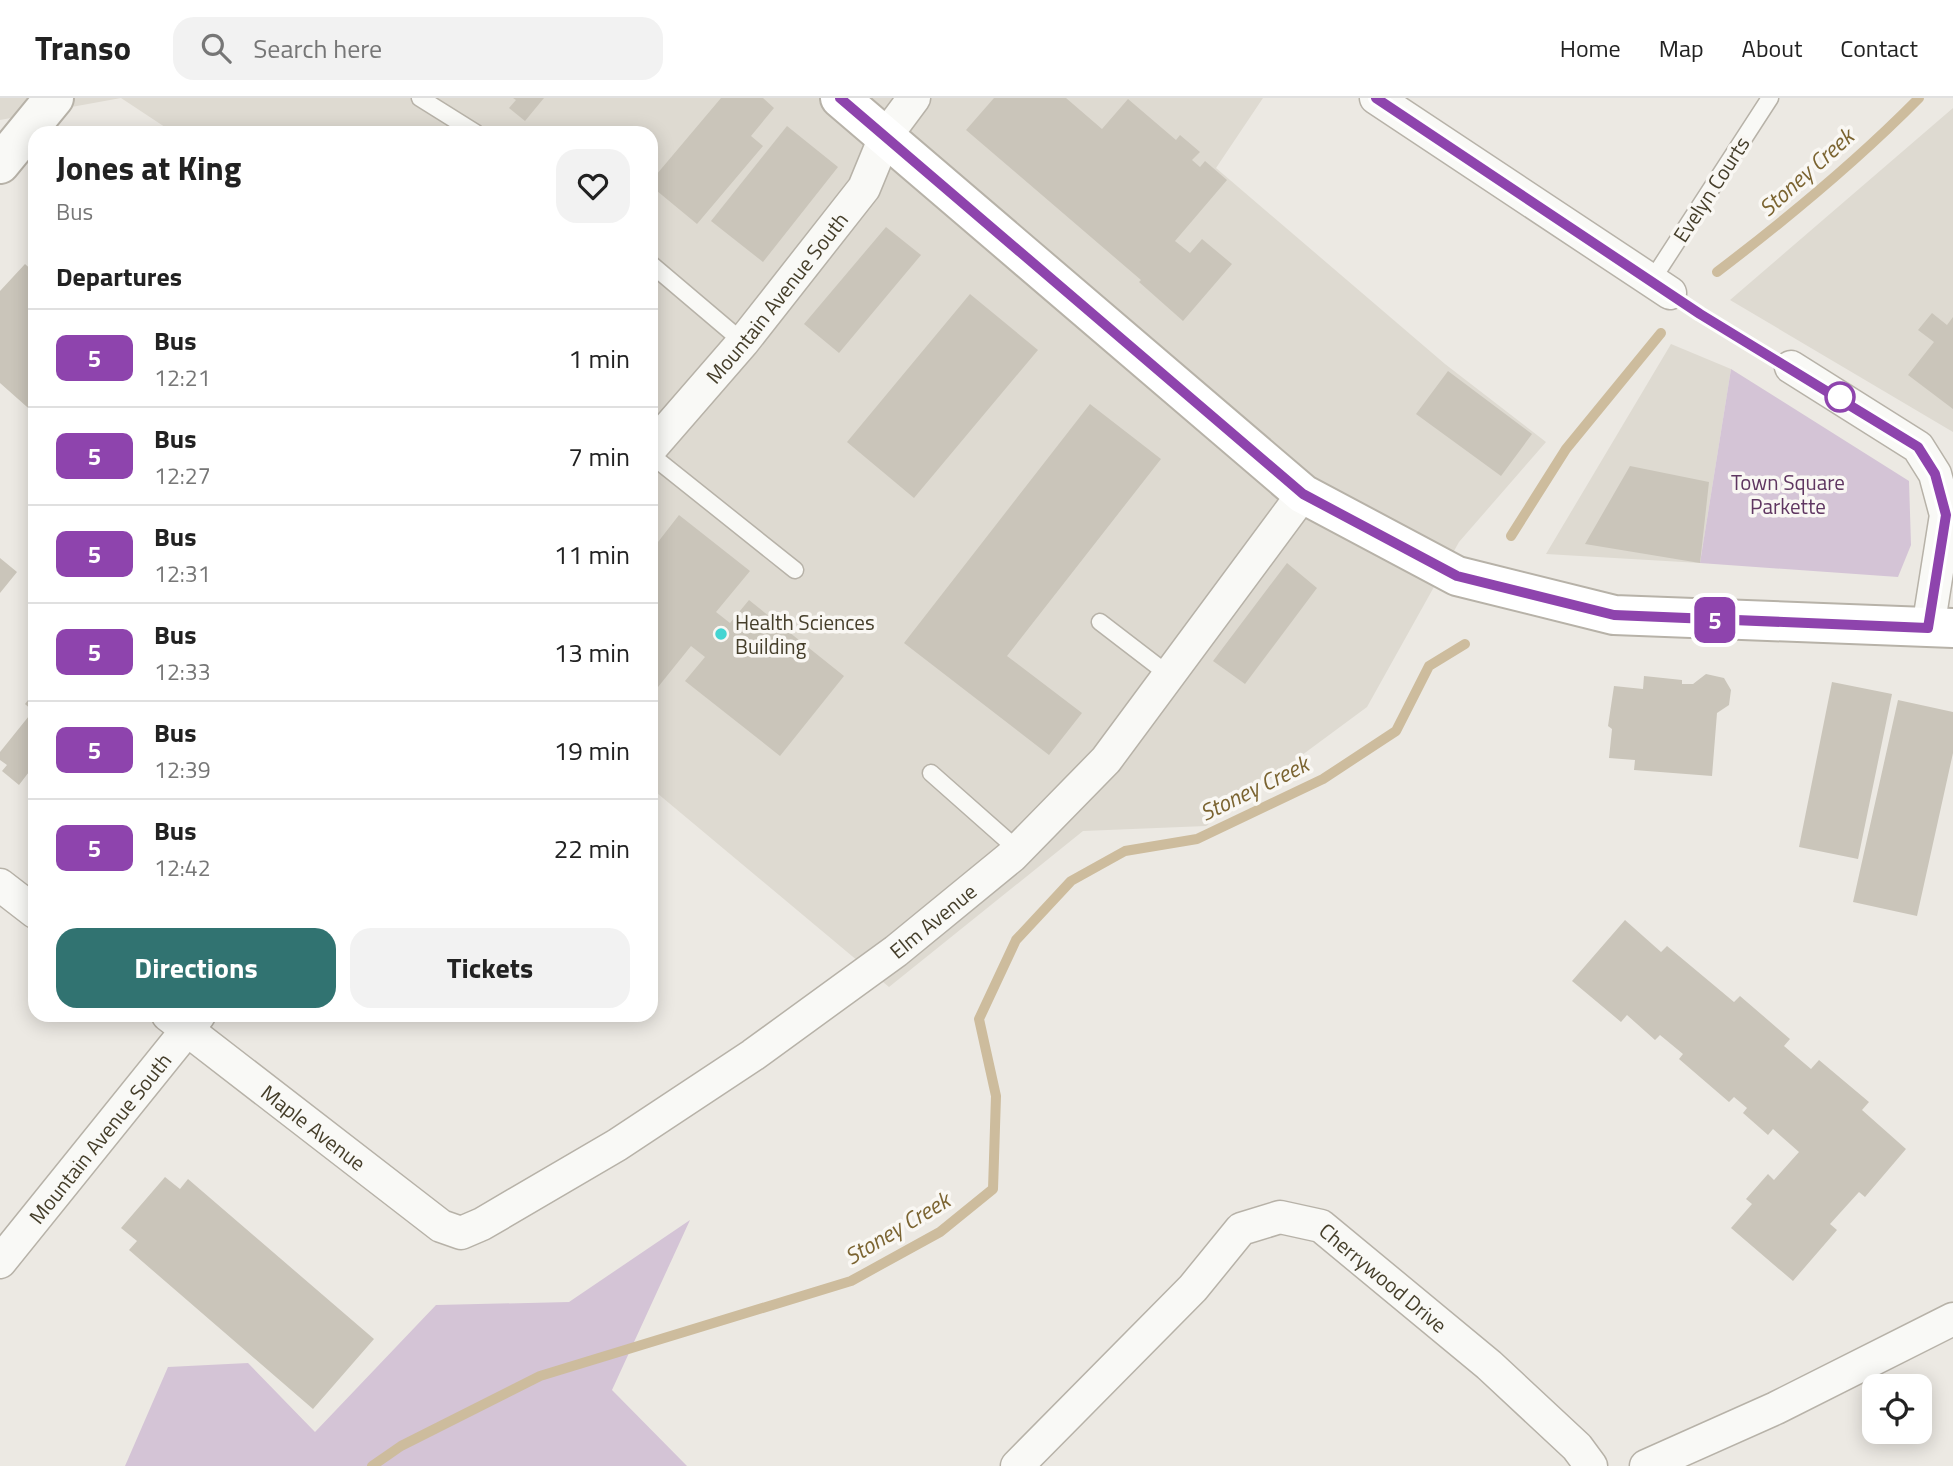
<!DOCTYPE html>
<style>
:root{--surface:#fff;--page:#f2f2f2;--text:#222;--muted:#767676;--line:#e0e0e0;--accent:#317371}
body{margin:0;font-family:"Titillium Web",sans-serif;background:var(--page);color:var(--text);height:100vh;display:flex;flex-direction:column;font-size:26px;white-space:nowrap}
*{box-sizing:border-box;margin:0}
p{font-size:23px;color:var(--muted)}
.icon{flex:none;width:38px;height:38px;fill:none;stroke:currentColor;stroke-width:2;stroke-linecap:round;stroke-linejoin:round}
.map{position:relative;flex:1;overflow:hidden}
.sheet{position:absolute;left:28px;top:28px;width:630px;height:896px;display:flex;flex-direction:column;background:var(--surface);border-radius:21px;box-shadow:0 4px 18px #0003}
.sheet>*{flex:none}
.badge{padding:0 14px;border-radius:10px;font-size:24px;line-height:46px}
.tools{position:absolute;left:1862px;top:1276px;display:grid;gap:14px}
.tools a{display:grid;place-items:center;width:70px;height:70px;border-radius:14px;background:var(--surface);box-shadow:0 4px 18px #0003;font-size:35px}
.map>.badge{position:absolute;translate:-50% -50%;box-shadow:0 0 0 4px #fff}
h2{padding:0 28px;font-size:26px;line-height:63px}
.round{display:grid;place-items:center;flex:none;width:74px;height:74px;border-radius:21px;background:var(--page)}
.head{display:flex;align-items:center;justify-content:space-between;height:119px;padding:0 28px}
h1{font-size:33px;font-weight:700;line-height:52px}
.cta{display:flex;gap:14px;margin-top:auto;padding:14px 28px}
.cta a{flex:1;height:80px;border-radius:21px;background:var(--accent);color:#fff;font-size:28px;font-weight:700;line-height:80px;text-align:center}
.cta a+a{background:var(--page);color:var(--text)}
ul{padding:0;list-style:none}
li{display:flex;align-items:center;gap:21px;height:98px;padding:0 28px;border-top:2px solid var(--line)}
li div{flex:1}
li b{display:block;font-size:26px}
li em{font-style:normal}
li .badge{min-width:77px;font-weight:700;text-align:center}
header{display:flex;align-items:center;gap:42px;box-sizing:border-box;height:98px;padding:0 35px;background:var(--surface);border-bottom:2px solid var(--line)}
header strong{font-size:33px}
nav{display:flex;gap:38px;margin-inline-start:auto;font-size:24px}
.search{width:490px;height:63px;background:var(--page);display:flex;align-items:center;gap:18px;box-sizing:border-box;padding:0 24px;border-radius:21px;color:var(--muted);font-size:26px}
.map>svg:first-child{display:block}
.built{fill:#dedad1}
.green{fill:#d4c4d6}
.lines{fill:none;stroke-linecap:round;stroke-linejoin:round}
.stream{stroke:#cdbc9d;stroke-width:10}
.building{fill:#cac5ba}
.service-casing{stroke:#b7b2a8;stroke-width:19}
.minor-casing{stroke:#b7b2a8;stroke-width:35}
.tertiary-casing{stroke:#b7b2a8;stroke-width:42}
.secondary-casing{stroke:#b7b2a8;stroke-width:42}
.service{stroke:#f9f9f6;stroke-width:16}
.minor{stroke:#f9f9f6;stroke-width:32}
.tertiary{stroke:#f9f9f6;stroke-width:38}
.secondary{stroke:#fff;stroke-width:38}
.line-casing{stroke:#fff;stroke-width:16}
.line{stroke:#8e44ad;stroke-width:10}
.stop-dot{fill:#fff;stroke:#8e44ad;stroke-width:3.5}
.poi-dot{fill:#44d5d2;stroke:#f9f7f3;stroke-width:2.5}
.labels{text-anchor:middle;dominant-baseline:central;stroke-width:7;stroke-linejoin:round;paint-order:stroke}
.street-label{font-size:21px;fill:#453e2a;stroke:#f9f7f3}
.park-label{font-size:21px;fill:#5f3661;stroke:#f9f7f3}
.poi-label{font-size:21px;fill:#453e2a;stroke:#f9f7f3;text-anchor:start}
.water-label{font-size:23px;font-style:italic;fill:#7b6431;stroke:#f9f7f3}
</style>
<header>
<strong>Transo</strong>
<div class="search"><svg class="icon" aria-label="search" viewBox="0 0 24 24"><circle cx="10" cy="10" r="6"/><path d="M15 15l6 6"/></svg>Search here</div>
<nav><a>Home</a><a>Map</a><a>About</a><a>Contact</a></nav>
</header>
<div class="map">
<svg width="1953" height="1368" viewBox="0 0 1953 1368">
<rect width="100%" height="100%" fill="#ece9e3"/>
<!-- built -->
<path class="built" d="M0,0h1263l-47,70 229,196 101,78 -87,100 -92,165 -161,119 -123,5 -194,156 -238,-199v-655h-477l-53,-35 -121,22z
M1953,10v324l-223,-132z
M1671,246l60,25 -31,194 -154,-9z"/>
<!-- green -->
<path class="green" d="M1731,271l178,112 2,64 -13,32 -198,-14z
M690,1122l-78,170 75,76h-562l43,-99 80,-4 67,69 121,-127 133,-3z"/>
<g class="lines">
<!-- stream -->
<path class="stream" d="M1717,174c71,-54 139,-110 202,-174
M1511,438l55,-87 95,-116
M372,1368l29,-20 139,-70 311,-95 89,-49 53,-43 3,-93 -17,-77 37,-79 55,-59 54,-30 72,-12 126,-60 73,-48 33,-65 36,-22"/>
</g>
<!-- building -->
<path class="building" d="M513,0h31l-19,23 -16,-13 7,-8z
M721,0h42l11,10 -23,28 12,10 -66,78 -46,-38v-5z
M994,0h72l36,31 26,-30 48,41 4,-5 20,17 -8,8 8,7 5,-6 22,19 -52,61 15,12 12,-14 30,25 -49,57 -44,-39 2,-2 -175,-150z
M787,28l51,41 -75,95 -52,-41z
M886,129l35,28 -82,98 -35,-29z
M25,166l10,9v141l-35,-31v-92z
M970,196l68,56 -124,148 -67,-56z
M1932,215l15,12 6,-8v92l-45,-34 26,-33 -16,-12z
M1448,273l84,63 -31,42 -85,-62z
M1090,306l71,55 -154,197 75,57 -33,42 -145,-112z
M1630,368l79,16 -9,81 -115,-19z
M679,417l71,56 -34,41 14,11 19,-23 95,76 -64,80 -95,-75 20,-24 -14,-11 -37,46 -3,-2v-139z
M0,460l17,14 -17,21z
M1287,465l30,25 -72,96 -32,-23z
M1706,576l18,4 7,12 -2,15 -12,8 -5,63 -78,-6 1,-10 -26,-2 3,-29 -4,-3 6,-40 29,3 1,-13 38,4v4h11z
M1832,584l60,12 -34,165 -59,-12z
M35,593v79l-3,-2 -13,17 -17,-14 5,-6 -7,-5v-8l33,-41 -8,-7z
M1898,602l55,12v41l-36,163 -64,-14z
M1625,822l36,32 6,-6 67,56 6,-6 50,43 -6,7 27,23 8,-9 50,42 -7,8 44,39 -41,48 -6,-5 -29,32 7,6 -44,51 -62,-53 21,-24 -6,-5 22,-25 6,6 25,-28 -26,-23 -5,6 -25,-22 4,-5 -13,-11 -5,5 -50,-43 4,-5 -23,-19 -5,5 -28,-25 -6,7 -49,-41z
M165,1079l15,12 8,-10 186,160 -61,70 -184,-159 8,-9 -16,-13z"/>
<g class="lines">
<!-- service casing -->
<g class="service-casing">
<path id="service" d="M420,0l56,35
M651,166l92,78
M1652,182l118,-182
M651,357l144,115
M1100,524l69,53
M931,675l87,77"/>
</g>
<!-- minor casing -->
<g class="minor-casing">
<g id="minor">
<path d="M1376,0l294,195"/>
<path d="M1791,269l127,80 17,27 11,41 -18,113"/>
<path id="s1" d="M651,350l92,-106 121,-154 21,-51 29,-39"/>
<path d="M0,787l35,27"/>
<path id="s2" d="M168,917l273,211 20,7 21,-9 135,-79 136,-90 143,-104 116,-95 94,-96 197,-266"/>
<path id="s3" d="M0,1164l199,-247"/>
<path id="s4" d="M1017,1368l176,-178 48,-59 39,-12 41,9 168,139 88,82 14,19"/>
<path d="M1646,1368l130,-58 177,-89"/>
</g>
</g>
<!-- tertiary casing -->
<g class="tertiary-casing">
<path id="tertiary" d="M0,66l54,-66"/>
</g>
<!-- secondary casing -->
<g class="secondary-casing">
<path id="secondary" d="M840,0l463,396 154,82 157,39 339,13"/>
</g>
<!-- service -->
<use href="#service" class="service"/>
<!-- minor -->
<use href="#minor" class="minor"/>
<!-- tertiary -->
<use href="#tertiary" class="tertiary"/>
<!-- secondary -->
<use href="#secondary" class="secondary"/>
</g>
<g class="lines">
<!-- line casing -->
<g class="line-casing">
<path id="line" d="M840,0l463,396 154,82 157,39 314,13 18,-113 -11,-41 -17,-27 -218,-133 -324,-216"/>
</g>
<!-- line -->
<use href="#line" class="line"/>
</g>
<!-- markers -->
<circle class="stop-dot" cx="1840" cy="299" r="14"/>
<circle class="poi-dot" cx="721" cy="536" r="7"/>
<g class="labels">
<!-- street labels -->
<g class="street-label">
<text transform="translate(1711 91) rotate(-57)">Evelyn Courts</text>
<text stroke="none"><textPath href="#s1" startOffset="196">Mountain Avenue South</textPath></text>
<text stroke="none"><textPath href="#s2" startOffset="933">Elm Avenue</textPath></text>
<text stroke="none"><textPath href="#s2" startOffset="184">Maple Avenue</textPath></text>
<text stroke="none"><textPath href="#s3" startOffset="159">Mountain Avenue South</textPath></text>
<text stroke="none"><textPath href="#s4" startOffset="490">Cherrywood Drive</textPath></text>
</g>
<!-- park labels -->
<g class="park-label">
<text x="1788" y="384">Town Square<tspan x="1788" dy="24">Parkette</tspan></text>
</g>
<!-- poi labels -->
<g class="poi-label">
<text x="735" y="524">Health Sciences<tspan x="735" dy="24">Building</tspan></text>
</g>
<!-- water labels -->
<g class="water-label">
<text transform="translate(1806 74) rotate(-42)">Stoney Creek</text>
<text transform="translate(1254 690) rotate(-26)">Stoney Creek</text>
<text transform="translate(897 1130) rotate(-31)">Stoney Creek</text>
</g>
</g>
</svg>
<div class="tools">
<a><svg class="icon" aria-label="locate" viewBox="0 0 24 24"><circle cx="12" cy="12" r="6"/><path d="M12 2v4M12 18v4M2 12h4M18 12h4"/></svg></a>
</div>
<b class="badge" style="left:1715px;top:522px;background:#8e44ad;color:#fff">5</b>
<section class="sheet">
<div class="head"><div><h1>Jones at King</h1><p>Bus</p></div><a class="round"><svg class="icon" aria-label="heart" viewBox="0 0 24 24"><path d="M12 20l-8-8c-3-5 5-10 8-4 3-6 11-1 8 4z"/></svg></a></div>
<h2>Departures</h2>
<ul>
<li><span class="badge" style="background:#8e44ad;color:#fff">5</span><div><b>Bus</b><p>12:21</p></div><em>1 min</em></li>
<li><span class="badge" style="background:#8e44ad;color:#fff">5</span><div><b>Bus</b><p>12:27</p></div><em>7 min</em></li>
<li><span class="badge" style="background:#8e44ad;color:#fff">5</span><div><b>Bus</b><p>12:31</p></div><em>11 min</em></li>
<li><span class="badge" style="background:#8e44ad;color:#fff">5</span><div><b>Bus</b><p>12:33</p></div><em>13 min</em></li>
<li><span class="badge" style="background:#8e44ad;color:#fff">5</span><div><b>Bus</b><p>12:39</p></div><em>19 min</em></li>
<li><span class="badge" style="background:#8e44ad;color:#fff">5</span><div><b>Bus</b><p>12:42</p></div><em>22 min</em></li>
</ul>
<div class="cta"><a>Directions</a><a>Tickets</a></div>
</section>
</div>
